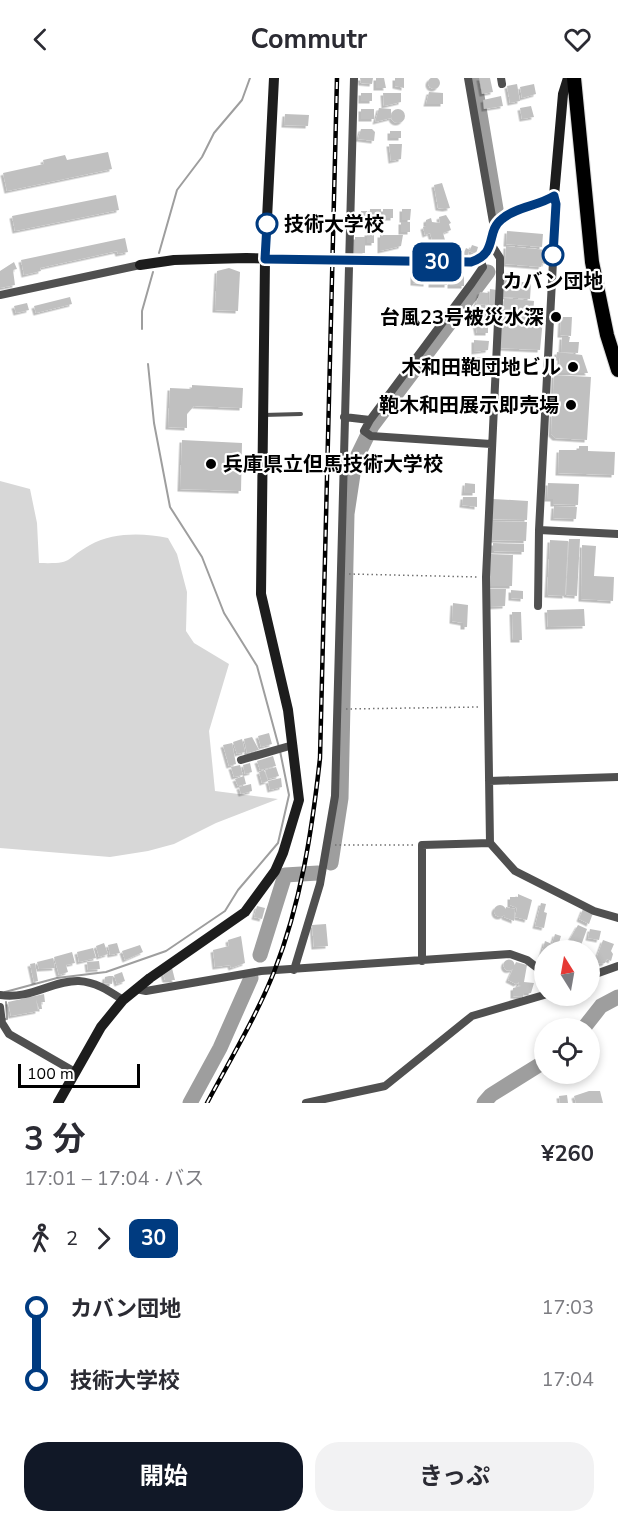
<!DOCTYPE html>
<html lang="ja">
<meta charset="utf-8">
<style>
:root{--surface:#fff;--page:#f2f2f3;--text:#2b2b33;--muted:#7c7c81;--accent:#111827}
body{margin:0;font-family:"Nunito Sans","Noto Sans JP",sans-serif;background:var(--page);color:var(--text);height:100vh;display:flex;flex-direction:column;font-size:22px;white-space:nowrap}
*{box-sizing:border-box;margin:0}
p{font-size:20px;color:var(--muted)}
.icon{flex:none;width:33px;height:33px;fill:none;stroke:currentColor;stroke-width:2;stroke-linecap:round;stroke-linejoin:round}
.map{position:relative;height:1025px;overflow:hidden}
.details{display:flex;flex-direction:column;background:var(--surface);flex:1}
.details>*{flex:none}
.badge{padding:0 12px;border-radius:9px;font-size:21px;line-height:39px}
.needle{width:39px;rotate:349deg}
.tools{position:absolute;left:534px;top:862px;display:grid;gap:12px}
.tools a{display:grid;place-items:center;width:66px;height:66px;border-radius:50%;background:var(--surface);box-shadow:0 3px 9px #0003;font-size:30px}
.scale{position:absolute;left:18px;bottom:15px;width:122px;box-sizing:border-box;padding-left:6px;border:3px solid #000;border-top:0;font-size:16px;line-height:21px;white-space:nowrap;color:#000;-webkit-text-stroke:4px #fff;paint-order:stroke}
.map>.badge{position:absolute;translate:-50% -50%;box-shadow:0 0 0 3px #fff}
.legs{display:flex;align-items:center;gap:9px;height:66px;padding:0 24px;font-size:20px}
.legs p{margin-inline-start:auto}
.overview{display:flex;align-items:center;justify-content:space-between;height:102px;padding:0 24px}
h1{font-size:33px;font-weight:700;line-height:45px}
.button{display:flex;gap:12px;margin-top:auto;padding:12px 24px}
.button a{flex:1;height:69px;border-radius:24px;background:var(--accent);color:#fff;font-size:24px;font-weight:700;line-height:69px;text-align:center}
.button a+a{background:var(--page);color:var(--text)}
ul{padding:0 24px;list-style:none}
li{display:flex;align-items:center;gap:21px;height:72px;font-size:22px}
li i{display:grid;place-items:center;width:9px;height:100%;margin:0 8px;background:currentColor}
li i::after{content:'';width:15px;height:15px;margin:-8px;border:4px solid;border-radius:50%;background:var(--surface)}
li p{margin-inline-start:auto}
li:first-child i{background:linear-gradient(#0000 50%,currentColor 0)}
li:last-child i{background:linear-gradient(currentColor 50%,#0000 0)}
header{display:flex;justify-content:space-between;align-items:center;height:78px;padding:0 24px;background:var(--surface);font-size:27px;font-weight:700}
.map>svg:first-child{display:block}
.green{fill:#d7d7d7}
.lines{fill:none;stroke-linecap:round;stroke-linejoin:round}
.stream{stroke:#9e9e9e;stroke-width:2}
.river{stroke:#9e9e9e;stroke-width:15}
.building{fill:#c0c0c0;filter:url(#shadow)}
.highway-casing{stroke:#dbdbdb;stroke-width:16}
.path{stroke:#727272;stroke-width:1.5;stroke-dasharray:1.5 3;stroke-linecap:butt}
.lane{stroke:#505050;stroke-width:4}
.street{stroke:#505050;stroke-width:8}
.secondary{stroke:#1d1d1d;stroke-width:10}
.highway{stroke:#000;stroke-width:14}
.rail-casing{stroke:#000;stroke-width:4.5}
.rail{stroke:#fff;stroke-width:2;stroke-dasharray:7;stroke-linecap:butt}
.line-1-casing{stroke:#fff;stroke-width:14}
.line-1{stroke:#003b80;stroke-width:9}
.stop-1-dot{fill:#fff;stroke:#003b80;stroke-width:3}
.poi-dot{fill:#000;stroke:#fff;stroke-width:2}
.labels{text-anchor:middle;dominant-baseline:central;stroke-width:4.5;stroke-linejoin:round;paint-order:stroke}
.stop-label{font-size:20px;font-weight:bold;fill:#000;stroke:#fff;text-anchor:start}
.poi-label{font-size:20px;font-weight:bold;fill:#000;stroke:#fff;text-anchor:end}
</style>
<header><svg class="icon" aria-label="back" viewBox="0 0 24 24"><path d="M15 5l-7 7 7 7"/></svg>Commutr<svg class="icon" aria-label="heart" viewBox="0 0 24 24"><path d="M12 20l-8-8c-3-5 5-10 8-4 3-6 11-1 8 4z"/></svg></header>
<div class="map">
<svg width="618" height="1025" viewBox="0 0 618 1025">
<defs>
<filter id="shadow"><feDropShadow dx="-2.5" dy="2.5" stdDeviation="0" flood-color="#0004"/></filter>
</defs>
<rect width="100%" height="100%" fill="#fff"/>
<!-- green -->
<path class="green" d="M0,403l30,8 7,34 2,40c36,1 24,-3 51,-18 24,-13 53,-12 78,-7l9,16 10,38 -1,39 8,12 35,21 -20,67 6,60 63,8 -62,24 -42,21 -26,7 -38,6 -110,-9z"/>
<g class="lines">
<!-- stream -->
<path class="stream" d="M159,175l18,-63 25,-33 12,-24 28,-33 8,-22
M142,251v-18l11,-39
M5,914l52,-14 49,-6 60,-21 59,-40 13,-21 40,-47 11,-48 -9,-44 -23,-85 -33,-53 -22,-56 -32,-50 -16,-84 -6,-59
M3,941h4l-1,-17"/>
<!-- river -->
<path class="river" d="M474,0l22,131
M331,785l10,-65 6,-284 8,-53 17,-35 116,-154
M260,877l25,-80 33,-2
M583,951l18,-23 17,-9
M190,1025l30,-55 31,-70
M484,1025l7,-8 53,-33"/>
</g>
<!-- building -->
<path class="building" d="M428 5a6 6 0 1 1 12 0a6 6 0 1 1-12 0Z
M360,0h13l-1,6 -11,-1z
M376,0h8l2,10h-10z
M395,0h9v10l-9,-2z
M479,0h11l3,14 -11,2z
M517,6l3,17 -10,2 -3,-17z
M534,6l2,10 -14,4 -2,-11z
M429,14l14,1v11h-17z
M361,15h11v8h-11z
M383,15h18v9l-17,4z
M501,18l2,10 -19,3 -1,-9z
M531,28l3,11 -12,2 -2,-11z
M379,30l12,1v9l-16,4z
M391 38a7 7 0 1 1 14 0a7 7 0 1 1-14 0Z
M361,31h13v10h-13z
M285,36l24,1 -1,11 -24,-1z
M361,51h11l3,3 -1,9 -16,-2z
M390,53h11v7h-11z
M389,66h13l-1,15 -10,2z
M108,74l4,17 -105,22 -4,-18 41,-9 -1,-4 22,-5 2,5z
M442,105l8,25 -5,1 -7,-1 -4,-23z
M116,117l3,15 -104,21 -3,-15z
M370,131h11v11h-12z
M383,131h10v9h-10z
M402,131h9l-1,11h-8z
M361,133h6v14l-6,-3 1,3h-5v-9h4z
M446,137l5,8 -2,1 2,6 -8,3 4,14 -11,6 -6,-20 -5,2 -2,-8 3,-1v-6l5,-2 1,4 8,1 -1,-6z
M401,144h9v10h-9z
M507,153l36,3 -1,13 -36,-3z
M367,155h7v10h-7z
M380,157h23l-2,11 -21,5z
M355,159h10v16h-10z
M125,160l3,14 -10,2 -1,-3 -77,17 1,3 -17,4 -3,-15z
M472,167l6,2 -2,7 -7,-3 -2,6 -4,-2 3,-7 4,2z
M506,168l41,4 -2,14 -3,-1 -1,4 -36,-3z
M421,171h11l1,8h-12z
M14,184l3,7 -4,1 2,15 -15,3v-17z
M229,190l11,4 -2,39 -23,-1 2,-39z
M413,193l13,1v12l-13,-1z
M432,193l16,1 -1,13h-16z
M450,195l14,1v12h-14z
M506,195h9v7l-9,-1z
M504,202l27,3 -1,16 -27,-2z
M490,211l7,1 -1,16 -7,-1z
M480,214l8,1v12l-12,-1z
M70,219l2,7 -36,9 -2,-7z
M504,220l30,3 -1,14 -30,-2z
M27,225l2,7 -13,3 -2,-7z
M476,229h14v11h-14z
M502,237l41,4 -3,31 -40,-2z
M561,239h11l-1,19 -11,-1z
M475,245h13v10h-11z
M562,259h8l-1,5h10l-1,11 -17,-1z
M474,262l15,1 -1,9 -14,2z
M557,274l25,3 6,18h-29l1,-15h-4z
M473,279h14v9h3v7l-18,-4z
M554,297l37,2 -4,63 -32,-2 -4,-4z
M192,307l51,3 -1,20 -48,-2 -7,8v14l-19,-1 2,-39 22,1z
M182,362l60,3 -1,48 -61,-2z
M579,368h9v5l27,1 -1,23 -56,-2 1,-23h20z
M465,405l10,1v9h-11z
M548,405l31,1 -1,21 -25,-1v-5h-6z
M463,419h14v10l-15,-2z
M493,421l35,2 -1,19 -35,-1z
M554,428l23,1 -1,12 -23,-1z
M491,443l36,1 -1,19 -35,-1z
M569,461h11l-3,57 -11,-1z
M550,462l18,1 -3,55 -18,-1z
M493,465l31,1v8l-31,-1z
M582,467l14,1 -2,30 20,1 -1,24 -32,-2z
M491,476l22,1 -1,31h-23z
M489,511h17l-1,17 -17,1z
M511,512l12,1v8l-12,-1z
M453,525l15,2 -1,22h-4v-4l-11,-2z
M584,531l1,17 -37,1 -1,-17z
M512,534h9l1,28h-9z
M269,655l3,11 -11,3 -3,-11z
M252,659l7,13 -12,3 -3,-14z
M242,661l3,13 -8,2 -4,-12z
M232,665l4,21 -7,2 -6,-21z
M273,678l3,10 -16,4 -3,-9z
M250,685l2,9 -7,2 -2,-9z
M240,687l3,10 -9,2 -3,-10z
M276,689l3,9 -11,3 -3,-9z
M264,692l4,11 -6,2 -3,-11z
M244,698l2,8 -8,2 -3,-7z
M281,700l1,9 -12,3 -2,-9z
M251,706l1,7 -11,3 -2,-7z
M518,816l14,6 -5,20 -12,-3 2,-9 -7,-3v-8h8z
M541,825l5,1 -2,8 3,1 -3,15 -9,-2z
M494 833a6 6 0 1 1 12 0a6 6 0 1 1-12 0Z
M257,828l8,2 -3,11 -8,-2z
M506,829l9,2 -1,12 -10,-4z
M583,831l10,4 -4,11 -10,-5z
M326,846l2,22 -14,1 -2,-22z
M578,847l9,4 -8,22h-16z
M590,851l11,2 -2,9 -11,-2z
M555,856l6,2 -3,10 4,1 -1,4h-17v5l-3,-1 4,-14 7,3z
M241,858l4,27 -14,5 -1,-3 -15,2 -2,-17 16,-4 -1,-6z
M603,862l11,4 -3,7 2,3 -2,7 -4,-2 -2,4 -4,1 -6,-2z
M104,865l4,11 -9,3 -3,-11z
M117,865l3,10 -10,2 -2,-10z
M140,867l3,7 -18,8 -3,-9z
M93,870l3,10 -17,4 -2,-10z
M72,874l3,11 -9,2 2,7 -9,3 -5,-18z
M53,880l2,10 -16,1 -2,-7z
M503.5 887a5.5 5.5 0 1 1 11 0a5.5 5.5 0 1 1-11 0Z
M99,883l1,8 -12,1 -1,-8z
M516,884l11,3 -3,17 10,1 -3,10h-7l-1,4 -10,-1v-8l8,-2 -3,-1 1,-3 -3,2 -8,-4z
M35,885l3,18 -4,1 -4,-18z
M172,890l3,12h-10l-2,-7z
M122,894l3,9 -8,3 -3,-9z
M109,898h4l-1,8 -8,-1 1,-6z
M44,916l1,8h-4l1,7h-3l-3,-10 2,12 -27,5 -3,-14z
M589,1013h11l3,12h-27l-2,-7z
M567,1017l1,8h-8l-1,-7z"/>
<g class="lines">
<!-- highway casing -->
<g class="highway-casing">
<path id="highway" d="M574,0l18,184 15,73 11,35"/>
</g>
<!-- path -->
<path class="path" d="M349,496l130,3
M346,631l133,-2
M335,767h79"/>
<!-- lane -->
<path class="lane" d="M263,337l38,-1"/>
<!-- street -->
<path class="street" d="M468,0l26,150
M501,0l1,6
M0,217l140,-30
M344,339l26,3 102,-137 11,-16 -3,-8
M370,342l-6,11 7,5 120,8
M539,452l79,4
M538,528l1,-76 17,-326 -2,-8
M241,682l52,-15
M489,703l129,-4
M490,765l25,28 79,40 24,7
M422,883v-116l68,-2 -4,-266 14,-298v-21l-9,-14
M294,892l26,-86 15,-88 19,-718
M590,898l28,-10
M136,911l10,2 115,-20 249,-17 17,6 17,13
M0,917c30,5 53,-15 79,-14 17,1 30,10 44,19
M0,929l2,16 7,11 66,38
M306,1025l79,-17 87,-70 72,-21"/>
<!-- secondary -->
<path class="secondary" d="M140,187l34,-5 72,-2 225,5c28,-10 14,-31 31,-44 14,-12 36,-13 52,-23l9,-102 5,-16
M58,1025l43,-76 22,-27 27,-22 95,-66 30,-41 8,-18 16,-53 -11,-90 -27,-116 4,-335 9,-181"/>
<!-- highway -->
<use href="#highway" class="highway"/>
<!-- rail casing -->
<g class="rail-casing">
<path id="rail" d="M207,1025c23,-43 49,-86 67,-131 27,-69 38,-141 46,-214l17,-680"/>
</g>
<!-- rail -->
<use href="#rail" class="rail"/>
</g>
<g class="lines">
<!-- line-1 casing -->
<g class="line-1-casing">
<path id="line-1" d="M267,146l-2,35 206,3c28,-9 14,-30 31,-43 14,-12 36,-13 52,-23l2,8 -3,51"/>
</g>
<!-- line-1 -->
<use href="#line-1" class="line-1"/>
</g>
<!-- markers -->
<g class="stop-1-dot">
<circle cx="267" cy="146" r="10"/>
<circle cx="553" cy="177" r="10"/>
</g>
<g class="poi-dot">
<circle cx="556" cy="239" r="6"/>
<circle cx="573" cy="289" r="6"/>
<circle cx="571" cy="327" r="6"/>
<circle cx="211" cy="386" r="6"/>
</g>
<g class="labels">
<!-- stop labels -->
<g class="stop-label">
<text x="284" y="146">技術大学校</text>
<text x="553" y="203" text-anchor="middle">カバン団地</text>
</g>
<!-- poi labels -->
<g class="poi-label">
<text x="544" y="239">台風23号被災水深</text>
<text x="561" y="289">木和田鞄団地ビル</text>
<text x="559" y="327">鞄木和田展示即売場</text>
<text x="223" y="386" text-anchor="start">兵庫県立但馬技術大学校</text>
</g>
</g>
</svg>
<div class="tools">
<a><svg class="needle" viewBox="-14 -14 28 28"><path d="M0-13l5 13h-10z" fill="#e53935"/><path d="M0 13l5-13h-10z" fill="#7c7c81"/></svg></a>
<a><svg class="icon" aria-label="locate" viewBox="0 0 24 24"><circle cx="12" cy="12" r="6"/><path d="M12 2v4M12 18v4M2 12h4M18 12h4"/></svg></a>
</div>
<div class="scale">100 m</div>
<b class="badge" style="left:437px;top:184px;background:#003b80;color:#fff">30</b>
</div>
<section class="details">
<div class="overview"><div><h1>3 分</h1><p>17:01 – 17:04 · バス</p></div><b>¥260</b></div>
<div class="legs"><svg class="icon" aria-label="walk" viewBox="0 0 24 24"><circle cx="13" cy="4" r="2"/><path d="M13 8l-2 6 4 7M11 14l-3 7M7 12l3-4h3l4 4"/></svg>2<svg class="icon" aria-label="forward" viewBox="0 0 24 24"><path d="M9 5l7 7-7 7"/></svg><b class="badge" style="background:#003b80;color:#fff">30</b></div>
<ul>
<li><i style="color:#003b80"></i><b>カバン団地</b><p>17:03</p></li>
<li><i style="color:#003b80"></i><b>技術大学校</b><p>17:04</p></li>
</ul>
<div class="button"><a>開始</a><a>きっぷ</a></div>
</section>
